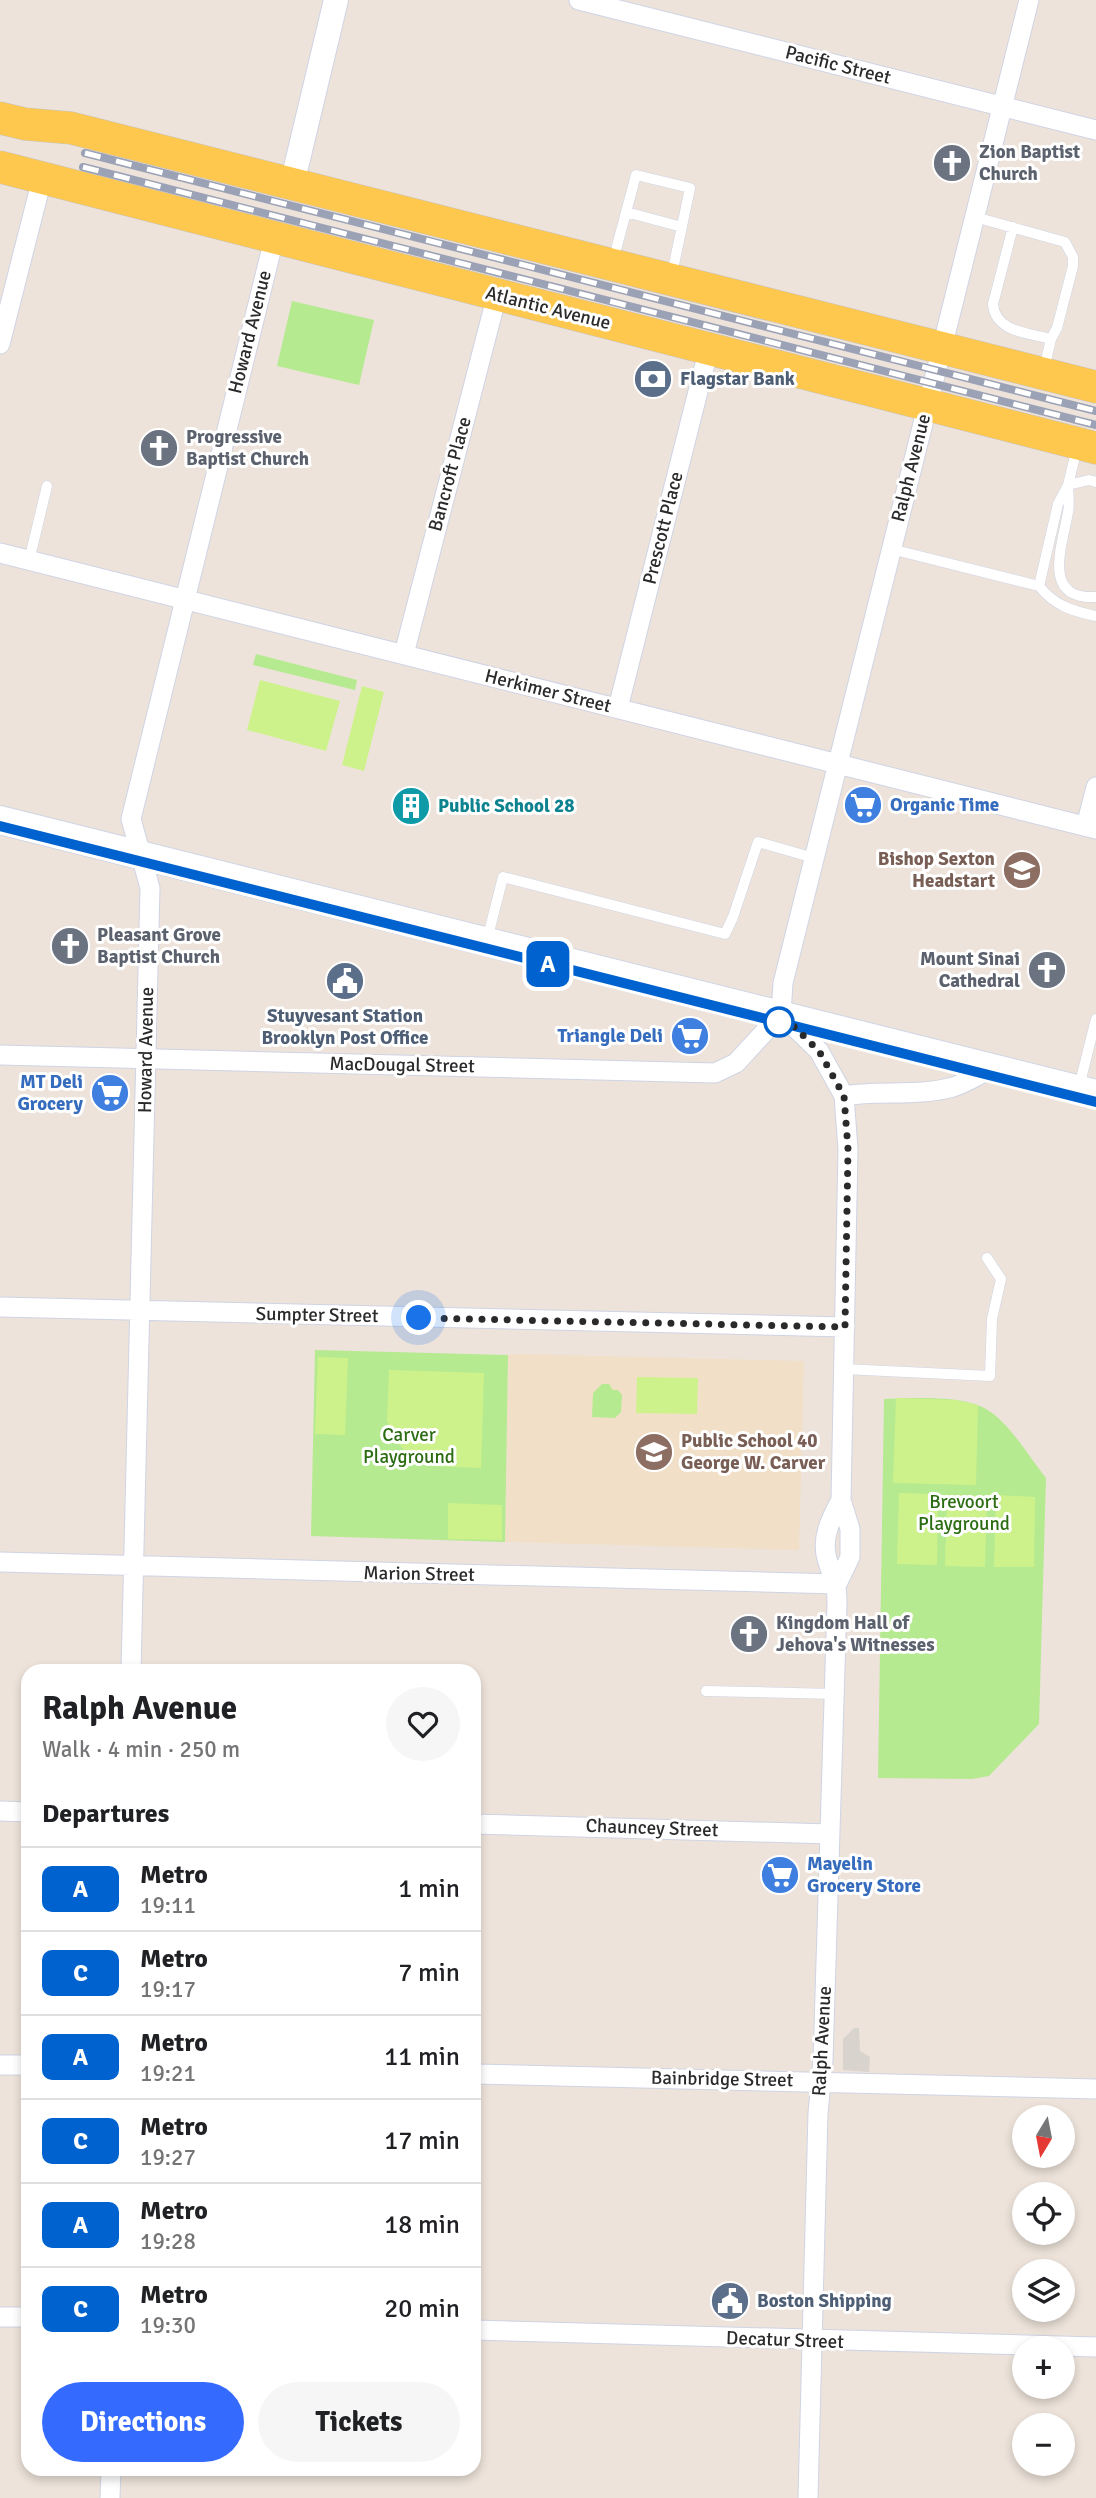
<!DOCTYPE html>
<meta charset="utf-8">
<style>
:root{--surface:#fff;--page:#f6f6f6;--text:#202124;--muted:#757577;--line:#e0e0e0;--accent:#356aff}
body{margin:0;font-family:Signika,sans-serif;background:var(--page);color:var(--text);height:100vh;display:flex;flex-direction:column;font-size:26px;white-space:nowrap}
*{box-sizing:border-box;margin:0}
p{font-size:23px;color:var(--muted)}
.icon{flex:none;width:38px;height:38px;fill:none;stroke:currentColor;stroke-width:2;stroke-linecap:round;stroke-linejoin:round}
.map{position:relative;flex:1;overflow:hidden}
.panel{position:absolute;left:21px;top:1664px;width:460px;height:812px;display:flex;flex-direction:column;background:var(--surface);border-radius:21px;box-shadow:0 4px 10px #0003}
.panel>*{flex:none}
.badge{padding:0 14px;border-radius:10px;font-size:24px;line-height:46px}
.needle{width:46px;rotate:190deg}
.fabs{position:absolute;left:1012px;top:2105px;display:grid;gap:14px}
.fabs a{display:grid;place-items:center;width:63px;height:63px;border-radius:50%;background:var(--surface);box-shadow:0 4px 10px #0003;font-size:35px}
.you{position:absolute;width:35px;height:35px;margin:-18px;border:5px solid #fff;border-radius:50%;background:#1a73e8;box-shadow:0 0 0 10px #1a73e833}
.map>.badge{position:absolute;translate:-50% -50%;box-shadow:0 0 0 4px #fff}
h2{padding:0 21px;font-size:26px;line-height:63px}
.round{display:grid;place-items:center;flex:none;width:74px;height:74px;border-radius:37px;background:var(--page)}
.summary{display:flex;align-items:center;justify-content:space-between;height:119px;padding:0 21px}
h1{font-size:33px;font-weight:700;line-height:52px}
.action{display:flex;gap:14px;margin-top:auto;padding:14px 21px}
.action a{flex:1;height:80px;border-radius:42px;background:var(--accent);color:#fff;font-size:28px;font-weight:700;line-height:80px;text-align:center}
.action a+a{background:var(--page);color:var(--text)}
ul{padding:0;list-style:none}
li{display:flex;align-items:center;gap:21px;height:84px;padding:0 21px;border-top:2px solid var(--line)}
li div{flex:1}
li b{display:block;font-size:26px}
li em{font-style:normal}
li .badge{min-width:77px;font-weight:700;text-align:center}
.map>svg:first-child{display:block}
.education{fill:#f1e0c7}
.green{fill:#b5ea90}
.pitch{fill:#cef28b}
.plaza{fill:#d9d3cd}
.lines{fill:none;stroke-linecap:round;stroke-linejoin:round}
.service-casing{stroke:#cfd4e4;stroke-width:11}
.minor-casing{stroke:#cfd4e4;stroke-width:21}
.tertiary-casing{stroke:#cfd4e4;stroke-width:26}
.secondary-casing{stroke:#cfd4e4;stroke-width:30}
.primary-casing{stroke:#c3c3c3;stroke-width:33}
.service{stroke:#fff;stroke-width:10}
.minor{stroke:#fff;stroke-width:19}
.tertiary{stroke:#fff;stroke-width:24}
.secondary{stroke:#fff;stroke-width:28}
.primary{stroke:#fec84e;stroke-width:32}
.rail-casing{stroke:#9ca2b6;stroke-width:8}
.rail{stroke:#fff;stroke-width:5;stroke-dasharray:16;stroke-linecap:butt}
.line-casing{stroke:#fff;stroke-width:16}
.line{stroke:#0062cf;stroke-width:10}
.walk{stroke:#2a2a2a;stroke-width:7;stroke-dasharray:0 12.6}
.stop-dot{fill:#fff;stroke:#0062cf;stroke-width:3.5}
.labels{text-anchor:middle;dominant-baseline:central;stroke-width:6;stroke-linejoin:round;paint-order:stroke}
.street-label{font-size:19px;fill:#2a2a2a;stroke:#fff}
.worship-label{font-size:19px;font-weight:bold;fill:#5b616d;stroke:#fff;text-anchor:start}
.service-label{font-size:19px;font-weight:bold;fill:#4e5e75;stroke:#fff;text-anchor:start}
.shop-label{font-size:19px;font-weight:bold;fill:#366cbe;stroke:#fff;text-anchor:start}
.culture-label{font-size:19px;font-weight:bold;fill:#0d838f;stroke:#fff;text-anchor:start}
.education-label{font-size:19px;font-weight:bold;fill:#785e54;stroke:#fff;text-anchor:end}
.park-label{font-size:19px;fill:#2c6d13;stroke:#fff}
</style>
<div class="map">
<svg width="1096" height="2498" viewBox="0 0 1096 2498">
<rect width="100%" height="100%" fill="#ede3da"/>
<!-- education -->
<path class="education" d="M519,1354l285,7 -5,189 -294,-8 3,-187z"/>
<!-- green -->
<path class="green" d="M292,301l82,19 -15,65 -82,-19z
M256,654l101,26 -2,10 -102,-25z
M315,1350l193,5 -3,187 -194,-6z
M602,1384h7l4,6h5l4,5 -1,17 -6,6 -23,-1 1,-24z
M884,1399c27,-1 78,-4 102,10 23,13 43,48 60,69l-7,246 -50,52 -17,3 -94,-1z"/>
<!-- pitch -->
<path class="pitch" d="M260,680l80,21 -14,50 -79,-21z
M362,686l22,6 -20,79 -22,-6z
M318,1357l30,1 -3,77 -30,-1z
M389,1370l95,3 -3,95 -50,-2 -22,-9 -15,-20 -7,-17z
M637,1377l61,1 -1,36 -61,-1z
M896,1398l59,2 23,5 -2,80 -83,-2z
M899,1493l39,1 -1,71 -40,-1z
M947,1495l40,1 -2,71 -40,-1z
M996,1495l39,2 -1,70h-40z
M448,1503l54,2v35l-54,-1z"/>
<!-- plaza -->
<path class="plaza" d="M854,2028h5l1,23 10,6 -1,15 -26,-2v-31z"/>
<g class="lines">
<!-- service casing -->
<g class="service-casing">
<path id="service" d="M626,212l56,15
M975,217l90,25 8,15v9l-16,62 -6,11 -7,30
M1013,227l-20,77c2,28 35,29 58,35
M613,261l23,-86 54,13 -18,86
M1077,448l-9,37 -10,19 -19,82c16,20 33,25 57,30
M1096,482l-7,-2 -21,5c0,9 2,18 0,27 -5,32 -28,88 28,85
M891,549l148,37
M29,561l18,-75
M487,940l16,-63 222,57 8,-17 25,-75 56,16
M1079,1087l17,-68
M844,1369l146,7 2,-57 9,-40 -14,-21
M706,1691l128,3"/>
</g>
<!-- minor casing -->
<g class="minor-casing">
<path id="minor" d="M579,0l517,130
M0,344l42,-165
M0,553l1096,276
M404,654l93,-359
M618,708l91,-360
M1086,826l10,-39
M0,1055l715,18 21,-10 45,-49
M844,1096c36,-6 73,1 109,-9 13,-4 27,-13 39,-19
M0,1307l845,20
M0,1562l837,22
M837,1584l13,-27v-28l-9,-29 7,-351 -4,-53 -25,-45 -38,-37 2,-31 246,-983
M131,1671l19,-783 -19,-69 143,-580
M0,1811l28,1
M474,1824l356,10
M0,2065h28
M474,2074l622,15
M0,2317h28
M474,2330l622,17
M110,2498l1,-29
M808,2498l10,-385 5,-53 14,-457c0,-21 -4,-24 -10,-44 -6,-21 4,-41 14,-59"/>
</g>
<!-- tertiary casing -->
<g class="tertiary-casing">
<path id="tertiary" d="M292,184l44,-184"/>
</g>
<!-- secondary casing -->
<g class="secondary-casing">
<path id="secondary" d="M0,820l1096,274"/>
</g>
<!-- primary casing -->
<g class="primary-casing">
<path id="primary" d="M0,118l25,6 46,4 1025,259
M0,167l1096,281"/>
</g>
<!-- service -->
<use href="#service" class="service"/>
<!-- minor -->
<use href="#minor" class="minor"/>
<!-- tertiary -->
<use href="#tertiary" class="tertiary"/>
<!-- secondary -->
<use href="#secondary" class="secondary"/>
<!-- primary -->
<use href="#primary" class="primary"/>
<!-- rail casing -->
<g class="rail-casing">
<path id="rail" d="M85,153l1011,258
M83,167l1013,258"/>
</g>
<!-- rail -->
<use href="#rail" class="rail"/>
</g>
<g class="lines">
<!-- line casing -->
<g class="line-casing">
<path id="line" d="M0,826l1096,276"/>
</g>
<!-- line -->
<use href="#line" class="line"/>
<!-- walk -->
<path class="walk" d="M419,1318l426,9 3,-178 -4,-53 -25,-45 -38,-37 -2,8"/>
</g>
<!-- icons -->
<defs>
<g id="church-disc" transform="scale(2.0125)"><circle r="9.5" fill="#6b7280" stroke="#fff"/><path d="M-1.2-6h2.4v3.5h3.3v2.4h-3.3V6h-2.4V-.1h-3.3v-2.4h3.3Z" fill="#fff"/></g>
<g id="bank-disc" transform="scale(2.0125)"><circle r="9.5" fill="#5c6f8a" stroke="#fff"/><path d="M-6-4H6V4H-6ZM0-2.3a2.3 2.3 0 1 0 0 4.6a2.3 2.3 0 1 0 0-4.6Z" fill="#fff"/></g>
<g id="supermarket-disc" transform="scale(2.0125)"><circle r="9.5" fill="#3f7fe0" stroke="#fff"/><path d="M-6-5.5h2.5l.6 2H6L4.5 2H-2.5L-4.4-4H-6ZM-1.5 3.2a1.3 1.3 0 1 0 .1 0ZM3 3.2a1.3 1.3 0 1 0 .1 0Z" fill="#fff"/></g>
<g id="building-disc" transform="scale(2.0125)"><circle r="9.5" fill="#0f9aa8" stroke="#fff"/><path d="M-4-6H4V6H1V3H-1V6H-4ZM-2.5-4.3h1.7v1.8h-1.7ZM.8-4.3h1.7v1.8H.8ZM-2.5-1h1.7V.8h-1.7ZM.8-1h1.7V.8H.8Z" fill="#fff"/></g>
<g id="school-disc" transform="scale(2.0125)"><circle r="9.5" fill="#8d6e63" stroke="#fff"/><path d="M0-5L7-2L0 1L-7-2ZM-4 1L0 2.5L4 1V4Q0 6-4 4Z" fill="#fff"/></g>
<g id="civic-disc" transform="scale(2.0125)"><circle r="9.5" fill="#5c6f8a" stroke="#fff"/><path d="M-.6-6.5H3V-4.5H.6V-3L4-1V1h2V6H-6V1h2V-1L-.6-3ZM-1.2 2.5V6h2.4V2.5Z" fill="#fff"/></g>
</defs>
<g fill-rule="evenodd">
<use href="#church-disc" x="952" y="163"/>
<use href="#bank-disc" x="653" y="379"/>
<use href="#church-disc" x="159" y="448"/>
<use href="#supermarket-disc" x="863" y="805"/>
<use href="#building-disc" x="411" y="806"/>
<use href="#school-disc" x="1022" y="870"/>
<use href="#church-disc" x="70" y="946"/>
<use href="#church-disc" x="1047" y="970"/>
<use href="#civic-disc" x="345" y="981"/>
<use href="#supermarket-disc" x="690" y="1036"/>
<use href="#supermarket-disc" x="110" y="1093"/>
<use href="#school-disc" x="654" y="1452"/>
<use href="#church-disc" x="749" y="1634"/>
<use href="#supermarket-disc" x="780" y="1875"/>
<use href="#civic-disc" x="730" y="2301"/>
</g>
<!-- markers -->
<circle class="stop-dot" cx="779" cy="1022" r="14"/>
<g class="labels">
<!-- street labels -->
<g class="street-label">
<text transform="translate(838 65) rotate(14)">Pacific Street</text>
<text transform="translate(548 308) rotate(14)">Atlantic Avenue</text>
<text transform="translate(250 332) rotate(-76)">Howard Avenue</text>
<text transform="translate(911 468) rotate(-76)">Ralph Avenue</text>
<text transform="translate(450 474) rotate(-75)">Bancroft Place</text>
<text transform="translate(663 528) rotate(-76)">Prescott Place</text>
<text transform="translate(548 691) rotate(14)">Herkimer Street</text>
<text transform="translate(146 1050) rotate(-89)">Howard Avenue</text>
<text transform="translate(402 1065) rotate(1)">MacDougal Street</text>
<text transform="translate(317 1315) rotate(1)">Sumpter Street</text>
<text transform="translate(419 1574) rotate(1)">Marion Street</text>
<text transform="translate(652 1828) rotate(2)">Chauncey Street</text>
<text transform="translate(822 2041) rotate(-87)">Ralph Avenue</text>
<text transform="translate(722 2079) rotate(1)">Bainbridge Street</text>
<text transform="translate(785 2340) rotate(2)">Decatur Street</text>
</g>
<!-- worship labels -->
<g class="worship-label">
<text x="979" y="152">Zion Baptist<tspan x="979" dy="22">Church</tspan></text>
<text x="186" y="437">Progressive<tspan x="186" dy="22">Baptist Church</tspan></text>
<text x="97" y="935">Pleasant Grove<tspan x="97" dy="22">Baptist Church</tspan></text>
<text x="1020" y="959" text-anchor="end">Mount Sinai<tspan x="1020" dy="22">Cathedral</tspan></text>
<text x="776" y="1623">Kingdom Hall of<tspan x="776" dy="22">Jehova's Witnesses</tspan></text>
</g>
<!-- service labels -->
<g class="service-label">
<text x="680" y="379">Flagstar Bank</text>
<text x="345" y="1016" text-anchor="middle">Stuyvesant Station<tspan x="345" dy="22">Brooklyn Post Office</tspan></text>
<text x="757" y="2301">Boston Shipping</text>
</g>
<!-- shop labels -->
<g class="shop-label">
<text x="890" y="805">Organic Time</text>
<text x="663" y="1036" text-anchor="end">Triangle Deli</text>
<text x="83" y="1082" text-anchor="end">MT Deli<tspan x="83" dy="22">Grocery</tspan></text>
<text x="807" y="1864">Mayelin<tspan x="807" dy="22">Grocery Store</tspan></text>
</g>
<!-- culture labels -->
<g class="culture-label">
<text x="438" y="806">Public School 28</text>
</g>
<!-- education labels -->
<g class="education-label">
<text x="995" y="859">Bishop Sexton<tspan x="995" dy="22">Headstart</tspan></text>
<text x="681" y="1441" text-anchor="start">Public School 40<tspan x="681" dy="22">George W. Carver</tspan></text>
</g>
<!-- park labels -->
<g class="park-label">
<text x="409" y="1435">Carver<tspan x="409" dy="22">Playground</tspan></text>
<text x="964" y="1502">Brevoort<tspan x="964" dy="22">Playground</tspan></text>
</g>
</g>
</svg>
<div class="fabs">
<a><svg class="needle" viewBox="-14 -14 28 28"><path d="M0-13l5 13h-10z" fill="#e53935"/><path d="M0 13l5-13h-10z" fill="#757577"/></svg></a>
<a><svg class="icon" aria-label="locate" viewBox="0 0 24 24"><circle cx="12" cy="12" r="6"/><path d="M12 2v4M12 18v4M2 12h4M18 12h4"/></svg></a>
<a><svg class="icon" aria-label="layers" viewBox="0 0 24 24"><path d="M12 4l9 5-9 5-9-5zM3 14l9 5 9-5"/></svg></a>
<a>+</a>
<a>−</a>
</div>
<div class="you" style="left:419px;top:1318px"></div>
<b class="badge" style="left:548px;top:964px;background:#0062cf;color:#fff">A</b>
<section class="panel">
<div class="summary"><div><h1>Ralph Avenue</h1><p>Walk · 4 min · 250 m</p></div><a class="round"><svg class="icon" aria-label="heart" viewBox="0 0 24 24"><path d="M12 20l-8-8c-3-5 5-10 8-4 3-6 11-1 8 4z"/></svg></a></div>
<h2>Departures</h2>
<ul>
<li><span class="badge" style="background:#0062cf;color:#fff">A</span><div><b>Metro</b><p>19:11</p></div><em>1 min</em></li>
<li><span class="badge" style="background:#0062cf;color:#fff">C</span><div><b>Metro</b><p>19:17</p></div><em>7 min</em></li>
<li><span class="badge" style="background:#0062cf;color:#fff">A</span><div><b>Metro</b><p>19:21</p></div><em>11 min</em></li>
<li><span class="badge" style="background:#0062cf;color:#fff">C</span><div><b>Metro</b><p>19:27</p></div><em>17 min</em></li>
<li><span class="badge" style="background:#0062cf;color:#fff">A</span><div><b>Metro</b><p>19:28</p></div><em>18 min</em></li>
<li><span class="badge" style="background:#0062cf;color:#fff">C</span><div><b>Metro</b><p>19:30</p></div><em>20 min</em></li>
</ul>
<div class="action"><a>Directions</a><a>Tickets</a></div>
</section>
</div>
